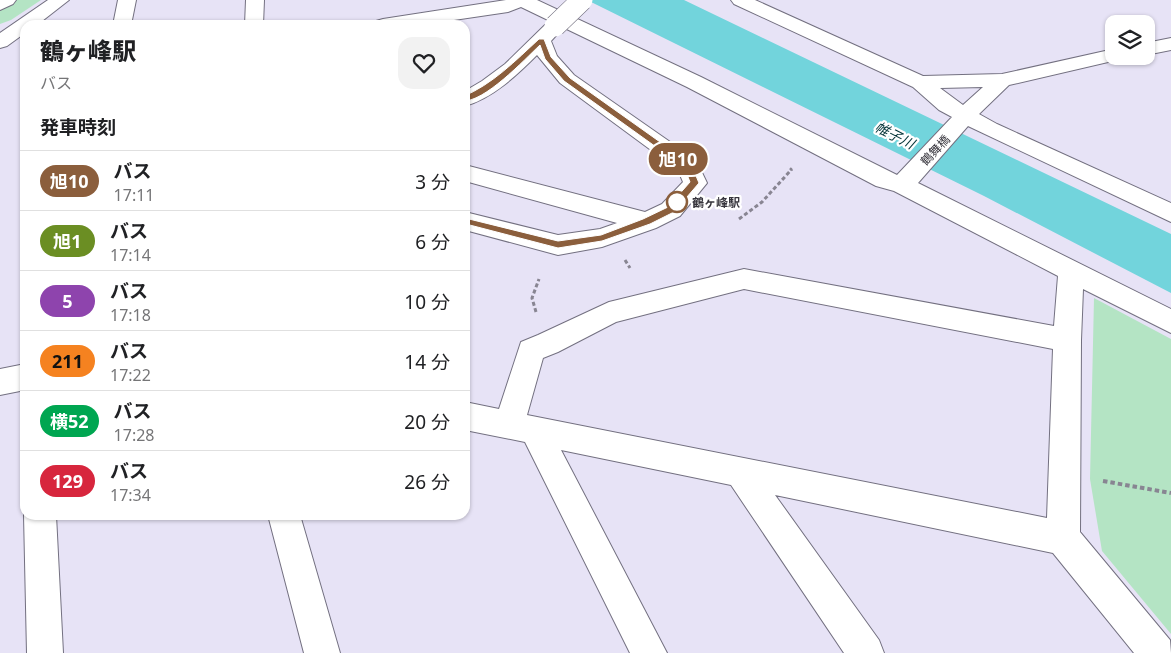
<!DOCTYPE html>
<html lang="ja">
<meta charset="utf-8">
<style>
:root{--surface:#fff;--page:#f2f2f2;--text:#202124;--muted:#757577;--line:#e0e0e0}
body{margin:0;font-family:"Noto Sans","Noto Sans JP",sans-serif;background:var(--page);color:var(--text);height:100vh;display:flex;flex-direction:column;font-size:19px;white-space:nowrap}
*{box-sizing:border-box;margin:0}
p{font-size:16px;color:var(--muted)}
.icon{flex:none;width:28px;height:28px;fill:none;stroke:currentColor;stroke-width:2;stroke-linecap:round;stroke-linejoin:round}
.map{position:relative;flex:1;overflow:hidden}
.side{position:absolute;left:20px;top:20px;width:450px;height:500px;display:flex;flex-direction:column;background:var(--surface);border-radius:15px;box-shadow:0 1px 4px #0004}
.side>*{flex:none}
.badge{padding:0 10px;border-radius:16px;font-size:18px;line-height:32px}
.fabs{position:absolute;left:1105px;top:15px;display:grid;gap:10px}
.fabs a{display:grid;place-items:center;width:50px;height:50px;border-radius:10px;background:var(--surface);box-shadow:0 1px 4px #0004;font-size:25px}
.map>.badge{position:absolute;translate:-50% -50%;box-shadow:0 0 0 2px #fff}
h2{padding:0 20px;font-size:19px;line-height:45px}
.round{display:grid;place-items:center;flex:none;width:52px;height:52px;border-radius:15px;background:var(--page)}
.headline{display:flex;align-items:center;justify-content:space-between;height:85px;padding:0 20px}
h1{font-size:24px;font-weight:800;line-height:38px}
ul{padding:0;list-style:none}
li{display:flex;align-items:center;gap:15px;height:60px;padding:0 20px;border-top:1px solid var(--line)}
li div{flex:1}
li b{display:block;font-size:19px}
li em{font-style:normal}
li .badge{min-width:55px;font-weight:700;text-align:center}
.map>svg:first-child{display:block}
.green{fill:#b4e4c4}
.water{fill:#72d4dc}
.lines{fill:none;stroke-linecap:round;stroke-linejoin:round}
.minor-casing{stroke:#737080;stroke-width:2}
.path-far2{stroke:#888592;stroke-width:2.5;stroke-dasharray:2.5 2;stroke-linecap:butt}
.path-far1{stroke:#888592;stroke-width:3;stroke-dasharray:4 2.5;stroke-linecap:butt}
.path{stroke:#888592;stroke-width:4;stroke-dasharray:4.5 3;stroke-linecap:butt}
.minor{fill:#fff;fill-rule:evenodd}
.minor-bridge-casing{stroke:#737080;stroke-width:22;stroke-linecap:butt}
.minor-bridge{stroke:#fff;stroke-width:21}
.line{fill:#8b5e3c;stroke:#fff}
.stop-dot{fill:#fff;stroke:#8b5e3c;stroke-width:2.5}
.labels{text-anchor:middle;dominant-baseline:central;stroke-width:4.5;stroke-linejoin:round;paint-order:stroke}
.street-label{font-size:12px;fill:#36343c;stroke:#fff}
.stop-label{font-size:12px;font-weight:bold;fill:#36343c;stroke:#fff;text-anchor:start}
.water-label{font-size:14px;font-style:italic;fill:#033438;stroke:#fff}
</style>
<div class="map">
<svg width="1171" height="653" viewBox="0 0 1171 653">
<rect width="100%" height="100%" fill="#e7e3f6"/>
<!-- green -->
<path class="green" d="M0,0h41l-30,20 -11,4z
M1094,298l77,41v295l-69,-83 -12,-72z"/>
<!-- water -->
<path class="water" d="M587,0h97l487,234v59l-187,-97z"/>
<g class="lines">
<!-- minor casing -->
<g class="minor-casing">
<path id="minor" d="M0,0h16l-3,4 -13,6z
M48,0h21l-32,25h-12v8l-18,13 -7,2v-15z
M118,0h18l-5,25h-18z
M246,0h18l-1,25h-18z
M506,0h31l164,77 196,98 55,-58 -13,-7 -26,-23 -179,-83 -3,-4h24l168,76 79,-2 112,-25v7h9l-2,3 -112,26 -30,29 18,10 174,79v19l-203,-96 -50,57 253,126v24l-88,-44 -2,51 -1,192 90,108 1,13h-37l-81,-100 -278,-58 104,145 5,13h-40l-113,-168 -170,-35 106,203h-37l-105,-211 -60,-12v-28l34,7 22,-67 17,-7 71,-33 135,-33 310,57 4,-50 -164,-85 -18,-5 -189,-99 -166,-80 -13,5 -88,13h-46l2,-4 7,-2zM983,87l-20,18 -23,-17zM744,289l309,60 -6,169 -520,-103 16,-57 15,-6 58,-30z
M552,23l7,2 3,4 -11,12 6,15 17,19 122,85 11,23 -27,33 -24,12 -54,19 -44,8 -93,-25v-18l93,23 42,-6 17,-6 -152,-42v-16l180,47 17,-8 21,-22 -5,-12 -118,-87 -23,-28c-20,20 -44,43 -72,51v-15l17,-10 23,-17 40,-39z
M1171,38v12l-25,5v-12z
M25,364v26l-25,5v-26z
M25,512v3h31l7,138h-36l-3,-138z
M268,515h32l40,138h-36z"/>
</g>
<!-- path-far2 -->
<path class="path-far2" d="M790,170l3,-3"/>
<!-- path-far1 -->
<path class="path-far1" d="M739,219l23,-17 30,-33
M625,260l5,8
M536,312l-4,-14 7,-19"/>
<!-- path -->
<path class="path" d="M1103,481l68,12"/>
<!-- minor -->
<use href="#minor" class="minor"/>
<!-- minor-bridge casing -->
<g class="minor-bridge-casing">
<path id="minor-bridge" d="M555,26l27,-26"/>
</g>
<!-- minor-bridge -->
<use href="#minor-bridge" class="minor-bridge"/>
</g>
<!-- line -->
<path class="line" d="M539,39h5l7,18 19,21 121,86 8,19 -25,29 -24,12 -48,17 -44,7 -96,-25 -1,-2 4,-3 93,23 43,-6 42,-16 25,-12 22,-25 -6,-15 -120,-86 -19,-22 -5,-14c-16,15 -56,58 -78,56v-4c31,-13 53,-36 77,-58z"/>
<!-- markers -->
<circle class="stop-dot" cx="677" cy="202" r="10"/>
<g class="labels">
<!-- street labels -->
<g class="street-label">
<text transform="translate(935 150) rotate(-47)">鶴舞橋</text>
</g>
<!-- stop labels -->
<g class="stop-label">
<text x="692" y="202">鶴ヶ峰駅</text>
</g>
<!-- water labels -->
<g class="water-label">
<text transform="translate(895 135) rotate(27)">帷子川</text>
</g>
</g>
</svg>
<div class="fabs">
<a><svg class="icon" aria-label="layers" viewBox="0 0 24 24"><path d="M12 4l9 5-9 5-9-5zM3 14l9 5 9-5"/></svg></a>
</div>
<b class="badge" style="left:678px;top:159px;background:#8b5e3c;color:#fff">旭10</b>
<section class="side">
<div class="headline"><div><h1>鶴ヶ峰駅</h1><p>バス</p></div><a class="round"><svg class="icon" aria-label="heart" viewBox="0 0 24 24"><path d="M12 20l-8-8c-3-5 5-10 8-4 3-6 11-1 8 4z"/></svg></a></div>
<h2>発車時刻</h2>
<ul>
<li><span class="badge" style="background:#8b5e3c;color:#fff">旭10</span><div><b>バス</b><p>17:11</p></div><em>3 分</em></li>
<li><span class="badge" style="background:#6b8e23;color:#fff">旭1</span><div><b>バス</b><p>17:14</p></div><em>6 分</em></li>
<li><span class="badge" style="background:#8e44ad;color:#fff">5</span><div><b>バス</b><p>17:18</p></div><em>10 分</em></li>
<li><span class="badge" style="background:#f58220;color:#111">211</span><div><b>バス</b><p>17:22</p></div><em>14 分</em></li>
<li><span class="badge" style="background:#00a651;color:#fff">横52</span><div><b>バス</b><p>17:28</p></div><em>20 分</em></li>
<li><span class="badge" style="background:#d7263d;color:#fff">129</span><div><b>バス</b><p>17:34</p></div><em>26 分</em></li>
</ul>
</section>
</div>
